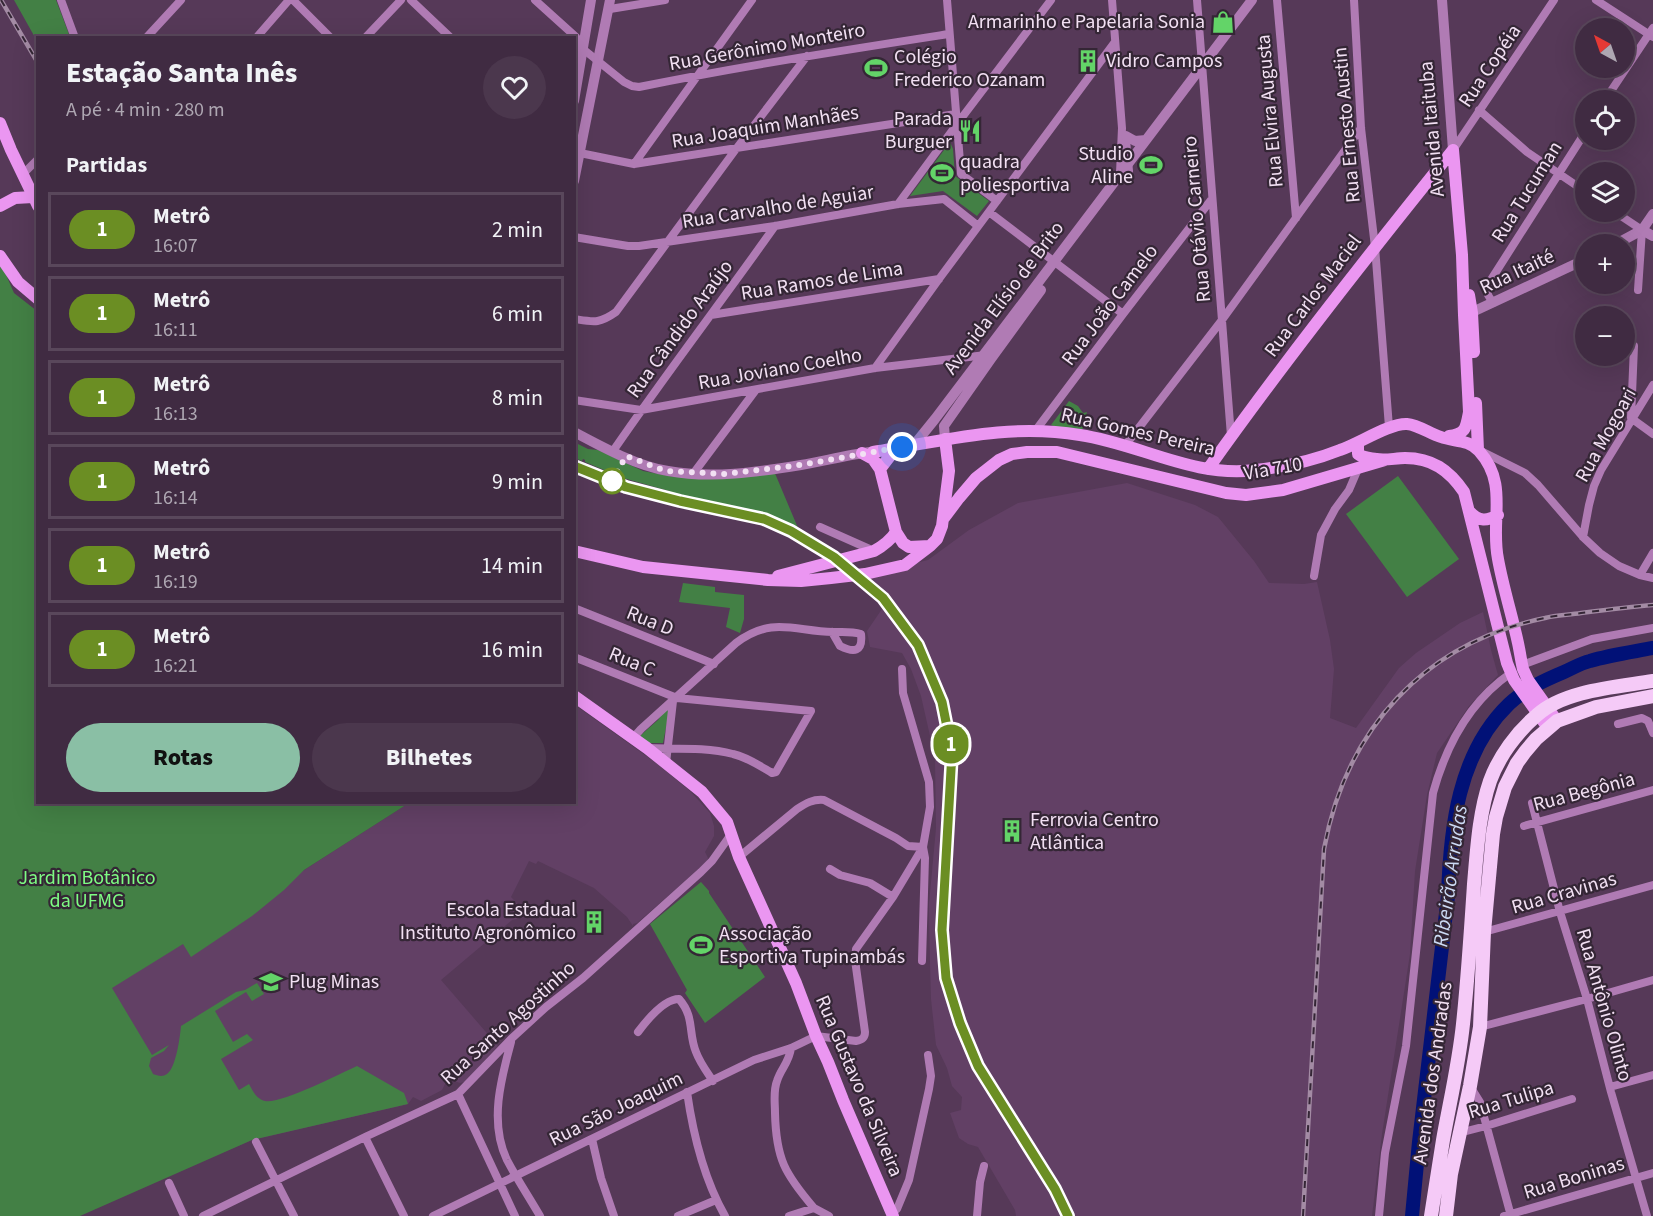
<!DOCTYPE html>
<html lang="pt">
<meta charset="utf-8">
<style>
:root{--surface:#402b42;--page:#4b374d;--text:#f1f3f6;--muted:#aea7b2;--line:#59475b;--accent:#8abfa5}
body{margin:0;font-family:"Source Sans 3",sans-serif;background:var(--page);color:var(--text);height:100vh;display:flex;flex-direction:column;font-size:22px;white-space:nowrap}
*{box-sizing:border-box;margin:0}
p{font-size:20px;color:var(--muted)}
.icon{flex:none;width:33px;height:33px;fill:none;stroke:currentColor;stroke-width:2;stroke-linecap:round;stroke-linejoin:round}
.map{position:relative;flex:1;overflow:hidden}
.details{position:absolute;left:36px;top:36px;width:540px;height:768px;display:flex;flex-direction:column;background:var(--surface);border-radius:0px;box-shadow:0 6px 24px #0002,0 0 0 2px var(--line)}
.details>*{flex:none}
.badge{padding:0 12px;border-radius:20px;font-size:21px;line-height:39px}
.needle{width:39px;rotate:320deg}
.controls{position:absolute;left:1575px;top:18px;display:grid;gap:12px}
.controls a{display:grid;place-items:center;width:60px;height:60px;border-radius:50%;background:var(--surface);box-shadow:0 6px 24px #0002,0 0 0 2px var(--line);font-size:30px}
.you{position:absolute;width:30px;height:30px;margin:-15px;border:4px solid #fff;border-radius:50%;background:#1a73e8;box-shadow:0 0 0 9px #1a73e833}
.map>.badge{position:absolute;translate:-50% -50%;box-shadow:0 0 0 3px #fff}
h2{padding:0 30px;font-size:22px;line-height:54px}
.round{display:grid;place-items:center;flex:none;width:63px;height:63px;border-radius:32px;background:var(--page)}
.overview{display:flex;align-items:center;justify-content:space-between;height:102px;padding:0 30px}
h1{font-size:28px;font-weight:800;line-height:45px}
.button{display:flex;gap:12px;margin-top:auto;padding:12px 30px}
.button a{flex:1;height:69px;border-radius:36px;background:var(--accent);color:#111;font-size:24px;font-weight:800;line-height:69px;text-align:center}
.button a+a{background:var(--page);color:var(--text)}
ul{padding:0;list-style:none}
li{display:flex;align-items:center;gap:18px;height:75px;margin:0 12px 9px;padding:0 18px;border:3px solid var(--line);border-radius:0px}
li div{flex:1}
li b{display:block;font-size:22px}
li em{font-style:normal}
li .badge{min-width:66px;font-weight:700;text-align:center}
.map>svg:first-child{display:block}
.built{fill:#624065}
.green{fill:#438045}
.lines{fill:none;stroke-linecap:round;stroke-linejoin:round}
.river{stroke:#011177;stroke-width:14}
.minor{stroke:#b07bb4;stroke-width:8}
.tertiary{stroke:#b07bb4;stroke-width:10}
.secondary{stroke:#eb96f1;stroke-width:12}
.primary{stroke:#f5caf7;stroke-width:14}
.rail-casing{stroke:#a38ba4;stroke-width:4.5}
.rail{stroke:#342635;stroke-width:2;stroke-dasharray:7;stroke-linecap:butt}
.line-casing{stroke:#fff;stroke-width:14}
.line{stroke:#6b8e23;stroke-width:9}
.walk{stroke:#f2e0f3;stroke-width:6;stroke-dasharray:0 10.8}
.stop-dot{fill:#fff;stroke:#6b8e23;stroke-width:3}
.labels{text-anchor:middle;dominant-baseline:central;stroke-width:4.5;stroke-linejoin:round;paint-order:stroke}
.poi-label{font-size:20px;fill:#f2e0f3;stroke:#342635;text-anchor:start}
.street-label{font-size:20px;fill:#f2e0f3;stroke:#342635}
.park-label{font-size:20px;fill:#7efc83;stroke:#342635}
.water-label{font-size:21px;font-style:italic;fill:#ccdaf4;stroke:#342635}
</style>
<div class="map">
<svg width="1653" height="1216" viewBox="0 0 1653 1216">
<rect width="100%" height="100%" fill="#563958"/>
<!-- built -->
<path class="built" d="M1127,483l68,22 23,12 36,44 15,22 35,1 13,-2 13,58 4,29 -4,49 26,10 43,-60 17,-15 44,-30 23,-11 8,38 7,25 -29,31 -32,47 -10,42 -12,76 -5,83 -28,180 -10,82h-356l-1,-6 -37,-63 -10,-3 -9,-6 -9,-25 11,-3 1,-13 -10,-11 -5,-18 -11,-23 -5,-46 -1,-36 -1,-59 7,-76 -1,-70 -14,-62 -10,-27 -9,-16 -32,-6 -3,-16 15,-22 -6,-9 -21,-17 9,-7 64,-16 41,-30 49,-27z
M575,705l81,58 34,28 20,22 4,13v10l-9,16 3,6 -1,4 -70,61 -4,1v2l-6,-9 -33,-29 -56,-27 -2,3 -7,-3 -18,36 16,17 -3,3 -12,3 -71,60 57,66 -33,36 -5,1 -9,-3 -6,4 -3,6 -21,11 -8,-4 -5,7 -156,36 -45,19 -30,-40 -81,-134 188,-102 125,-80 165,-1z"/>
<!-- green -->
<path class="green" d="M14,0h42l14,37 -32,1 -1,3z
M950,142l3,7 2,27 34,25 -12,15 -34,-25 -33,5z
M0,261l14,32 23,18 1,491 371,1 -105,67 -20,20 -32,26 -61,41 -8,-13 -71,44 40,67 17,-10 -5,6 -13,7 -2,8 4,8c5,2 10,3 14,0 9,-6 13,-37 14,-48l55,-34 9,-2 12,-7 7,11 -12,7 -6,-9 -31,19 18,31 14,-8 6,6 -32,19 18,31 10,-6c4,7 7,15 16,17 17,3 74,-27 92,-35l47,27 4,11 -156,36 -172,76h-80z
M1069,401l9,5 5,7 4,-1 -5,19 -26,-4 -5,-2z
M574,442l14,7 10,1 45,21 31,6 100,-6 24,57 -33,-13 -96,-22v-2l-46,-13 -38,-16v-2l-2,-1 -1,2 -7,-3z
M1398,476l61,83 -52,38 -61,-83z
M683,583l32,4v5l29,3v24l-4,14 -14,-6 4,-19 -51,-6z
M670,707l-7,36h-16l-7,-5 1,-3 17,-15 6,-9z
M701,882l8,9v2l56,84 -60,46 -20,-30 2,-3 -37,-66z"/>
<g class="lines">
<!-- river -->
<path class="river" d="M1412,1216l7,-74 29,-246c2,-67 10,-143 61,-192 16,-15 36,-24 55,-32 9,-4 17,-9 26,-11 20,-6 42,-9 63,-13"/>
<!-- minor -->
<path class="minor" d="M61,0l14,38
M293,0l38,38
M411,0l40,38
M535,0l41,37 7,12 41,33 8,4 7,1c103,-21 207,-37 310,-53
M947,0l14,174 36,27
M1112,0l10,128 -2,45
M1197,0l34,436
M1277,0l19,218
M1354,0l7,128 14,119 14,180
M1596,0l57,37
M610,9l55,-9
M146,38l35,-38
M256,38l33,-38
M365,38l36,-38
M1605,100l48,-72
M1479,110l48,42 59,40
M1126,140l3,31
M1453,150l101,-150
M575,152l59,12 322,-50
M634,164l118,-164
M22,175l16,-16
M898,204l59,-80 94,-124
M989,212l134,102
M1615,212l27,18 -4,60
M574,237l54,9h11l136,-20 123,-22 46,-5 34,27
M1493,303l-5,-8 -1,-9 99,-155
M711,315l228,-36
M574,319c20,3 25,5 42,-7l120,-163 71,-93
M1634,346l-3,72 22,16
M875,368l64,-89 176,-237
M574,400l67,10 234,-42 111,-13
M1036,430l87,-116 88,-114
M1124,447l98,-127 139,-192
M613,451c52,-76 109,-150 162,-225
M1481,451l44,22 13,12 45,52 17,16 19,13 21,9 13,3
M693,474l62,-83
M820,527l54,24
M1583,537l6,-32 5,-19 7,-16 52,-85
M1640,575l13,-22
M1314,576l7,-41 14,-26 14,-19 9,-21
M574,608l140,56
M574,657l103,41 134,13 -35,61 -4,1c-12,-7 -25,-16 -39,-19 -27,-7 -58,-5 -86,-6
M1522,665l70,-26 61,-11
M902,669l1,24 26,89 1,25 -7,40 2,11 -3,103
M1618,724l24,-6 6,3 5,12
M633,738l8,-9 95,-86c36,-27 58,-12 97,-11 10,0 18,-1 28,2 2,18 -7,19 -21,12l-8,-14
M666,763l7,-62
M1532,803l28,109 27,87 24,93 36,124
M1524,826l129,-36
M739,857l58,-48c9,-6 16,-10 27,-9l72,38 12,8 15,1
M830,869l10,6 30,8 23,14
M1484,932l169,-47
M1480,1027l107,-28 66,-19
M638,1032c9,-12 26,-33 41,-33 16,18 9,34 17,53 4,11 11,20 17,29
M511,1042c-10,37 -22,81 -4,118 10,19 22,37 33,56
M791,1048c-2,15 -10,20 -14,33 -4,10 -2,21 -2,32 1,46 10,61 39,95
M1470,1086l10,16 31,114
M1610,1087l43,-12
M687,1092c6,42 17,87 38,124
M458,1094l57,122
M1459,1133l27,-7 86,-27
M365,1137l39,79
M592,1139l9,39 13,38
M256,1142l38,74
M169,1183l15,33
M892,1212l5,-3 12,-29 20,-91 2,-13 -3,-21
M203,1216l162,-79 93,-43 53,-55 35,-32 37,-29 118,-106 11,-11 20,-28
M433,1216l321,-156 37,-12 25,-12 40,5c6,-1 9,-3 9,-9l-10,-72 1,-11 37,-52 30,-50
M678,1216l38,-16
M789,1216l25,-8 15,8
M977,1216l3,-34 4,-16
M1379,1216l6,-63 21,-107 27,-253c13,-47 37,-92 78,-120
M1504,1216l149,-43"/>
<!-- tertiary -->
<path class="tertiary" d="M1442,0l11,150
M574,101l17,-101
M1126,136l9,5 11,-1
M574,181l36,-181
M1642,230l11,6
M1616,244l26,-14 11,-16
M1466,315l120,-56
M574,432c28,15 63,34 94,39 44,8 90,1 133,-6 23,-4 46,-10 69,-13
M945,439l-1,-13 47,-67 50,-69
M914,445l21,-26 317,-419"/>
<!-- secondary -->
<path class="secondary" d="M0,123l11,27 27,56
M0,206l15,-8 18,-1
M0,256l18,26 20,17
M1469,295l3,18 2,39
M1476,403l2,47
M1449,436c17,-2 17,-8 20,-24l-5,-97 -2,-60 -9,-105
M1358,444v10c5,4 12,4 18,5 10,2 19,-1 29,-1 27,0 44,12 59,34l43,171 7,17 34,48
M901,448l-11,8 -10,13 16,63 7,11 6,4 21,-1
M873,452c72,-11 133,-29 207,-17 61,9 112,43 176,35 27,-3 59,-10 84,-20 18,-6 50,-27 67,-26 12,1 23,10 34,13 13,5 27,2 38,14 30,33 11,69 19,108 5,28 14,56 20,84 2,9 3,18 5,26l5,11 29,41
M862,453l11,6 7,10
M1208,469c77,-109 161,-215 245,-319
M1470,512c9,10 17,9 28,3
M944,518l15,-20 17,-20 23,-18 13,-6 15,-2h30l169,41 20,2 37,-5 102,-30
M574,551l69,16 125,13 33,1 30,-3 34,-4 40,-9 25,-19 7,-7 5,-13 7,-55 -4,-32
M778,576l96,-25c9,-5 16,-10 22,-19
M574,696l73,52 55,44 25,30 12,35 57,126 20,53 12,26 15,38 50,116"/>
<!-- primary -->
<path class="primary" d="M1431,1216c4,-25 8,-51 12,-76 7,-39 16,-77 20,-116 5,-47 8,-94 11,-140 3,-34 5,-71 16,-103 9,-25 27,-49 47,-66 28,-25 80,-28 116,-34
M1446,1216l5,-42 19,-88 10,-59 4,-95 9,-98 3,-17 9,-30 12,-24 8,-11 11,-13 21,-18 39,-14 57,-11"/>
<!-- rail casing -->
<g class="rail-casing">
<path id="rail" d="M1,0l37,63
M574,466l52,21 54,14 84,18 27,12 43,26 49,41 35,47 24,57 10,50 -10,178 4,48 14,45 18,43 77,123 13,27
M1303,1216l21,-367c22,-120 100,-206 221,-231 11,-3 24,-3 36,-5 24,-3 48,-6 72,-8"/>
</g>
<!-- rail -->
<use href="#rail" class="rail"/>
</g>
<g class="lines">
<!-- line casing -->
<g class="line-casing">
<path id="line" d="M574,466l52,21 54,14 84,18 27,12 43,26 49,41 35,47 24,57 10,50 -10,178 4,48 14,45 18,43 77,123 13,27"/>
</g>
<!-- line -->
<use href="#line" class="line"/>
<!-- walk -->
<path class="walk" d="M612,481l14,-25 40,15 59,3 75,-9 102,-18"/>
</g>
<!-- icons -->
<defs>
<g id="shop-bare" transform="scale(1.8)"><path d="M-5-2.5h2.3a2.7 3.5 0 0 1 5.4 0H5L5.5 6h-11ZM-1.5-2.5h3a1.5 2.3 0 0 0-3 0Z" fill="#63d468" stroke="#342635" stroke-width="2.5" paint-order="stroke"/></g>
<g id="building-bare" transform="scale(1.8)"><path d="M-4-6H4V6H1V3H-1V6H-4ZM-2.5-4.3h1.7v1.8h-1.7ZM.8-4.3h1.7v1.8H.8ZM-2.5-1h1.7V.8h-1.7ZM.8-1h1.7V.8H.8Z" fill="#63d468" stroke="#342635" stroke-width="2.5" paint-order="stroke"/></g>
<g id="stadium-bare" transform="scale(1.8)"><path d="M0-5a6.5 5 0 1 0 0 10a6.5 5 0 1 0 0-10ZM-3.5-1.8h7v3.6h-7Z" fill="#63d468" stroke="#342635" stroke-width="2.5" paint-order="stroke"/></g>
<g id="restaurant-bare" transform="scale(1.8)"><path d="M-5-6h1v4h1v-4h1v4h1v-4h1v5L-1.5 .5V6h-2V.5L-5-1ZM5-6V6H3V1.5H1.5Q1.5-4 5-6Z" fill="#63d468" stroke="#342635" stroke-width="2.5" paint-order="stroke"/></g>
<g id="university-bare" transform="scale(1.8)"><path d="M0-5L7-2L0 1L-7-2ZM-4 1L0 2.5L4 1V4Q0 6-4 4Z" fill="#63d468" stroke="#342635" stroke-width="2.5" paint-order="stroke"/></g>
</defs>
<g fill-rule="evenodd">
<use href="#shop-bare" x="1223" y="22"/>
<use href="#building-bare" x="1088" y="61"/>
<use href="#stadium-bare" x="876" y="68"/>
<use href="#restaurant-bare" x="970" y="131"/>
<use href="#stadium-bare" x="1151" y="165"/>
<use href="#stadium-bare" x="942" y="173"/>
<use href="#building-bare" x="1012" y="831"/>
<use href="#building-bare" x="594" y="922"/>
<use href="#stadium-bare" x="701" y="945"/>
<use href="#university-bare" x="271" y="982"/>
</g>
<!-- markers -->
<circle class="stop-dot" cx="612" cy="481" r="12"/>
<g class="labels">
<!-- poi labels -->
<g class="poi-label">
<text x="1205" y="22" text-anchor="end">Armarinho e Papelaria Sonia</text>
<text x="894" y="57">Colégio<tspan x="894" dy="23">Frederico Ozanam</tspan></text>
<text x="1106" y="61">Vidro Campos</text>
<text x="952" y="119" text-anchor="end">Parada<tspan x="952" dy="23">Burguer</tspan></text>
<text x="1133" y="154" text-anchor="end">Studio<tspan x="1133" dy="23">Aline</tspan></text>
<text x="960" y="162">quadra<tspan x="960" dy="23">poliesportiva</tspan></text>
<text x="1030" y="820">Ferrovia Centro<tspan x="1030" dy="23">Atlântica</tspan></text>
<text x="576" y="910" text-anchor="end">Escola Estadual<tspan x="576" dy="23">Instituto Agronômico</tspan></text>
<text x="719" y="934">Associação<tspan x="719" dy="23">Esportiva Tupinambás</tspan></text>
<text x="289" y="982">Plug Minas</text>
</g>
<!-- street labels -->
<g class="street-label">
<text transform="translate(767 47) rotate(-10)">Rua Gerônimo Monteiro</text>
<text transform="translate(1490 66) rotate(-56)">Rua Copéia</text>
<text transform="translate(1270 111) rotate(-95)">Rua Elvira Augusta</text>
<text transform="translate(1347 125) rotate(-95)">Rua Ernesto Austin</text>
<text transform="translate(765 127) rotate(-9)">Rua Joaquim Manhães</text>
<text transform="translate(1432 129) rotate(-95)">Avenida Itaituba</text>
<text transform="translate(1527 192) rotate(-58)">Rua Tucuman</text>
<text transform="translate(778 207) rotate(-9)">Rua Carvalho de Aguiar</text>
<text transform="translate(1197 219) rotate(-95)">Rua Otávio Carneiro</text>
<text transform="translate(1517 272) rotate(-25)">Rua Itaité</text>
<text transform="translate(822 281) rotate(-9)">Rua Ramos de Lima</text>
<text transform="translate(1313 296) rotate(-53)">Rua Carlos Maciel</text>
<text transform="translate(1004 298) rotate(-53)">Avenida Elísio de Brito</text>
<text transform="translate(1110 305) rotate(-53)">Rua João Camelo</text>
<text transform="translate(680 329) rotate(-54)">Rua Cândido Araújo</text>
<text transform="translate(780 369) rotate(-10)">Rua Joviano Coelho</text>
<text transform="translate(1138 432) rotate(13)">Rua Gomes Pereira</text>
<text transform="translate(1606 435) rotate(-61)">Rua Mogoari</text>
<text transform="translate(1273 469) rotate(-10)">Via 710</text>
<text transform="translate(650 621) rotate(22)">Rua D</text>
<text transform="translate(632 662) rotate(22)">Rua C</text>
<text transform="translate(1584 792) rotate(-15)">Rua Begônia</text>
<text transform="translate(1564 893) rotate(-16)">Rua Cravinas</text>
<text transform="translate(1604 1005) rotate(74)">Rua Antônio Olinto</text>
<text transform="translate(508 1023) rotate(-42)">Rua Santo Agostinho</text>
<text transform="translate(1433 1073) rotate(-82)">Avenida dos Andradas</text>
<text transform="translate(859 1086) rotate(67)">Rua Gustavo da Silveira</text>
<text transform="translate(1511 1100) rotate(-17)">Rua Tulipa</text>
<text transform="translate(616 1109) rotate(-26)">Rua São Joaquim</text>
<text transform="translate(1574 1178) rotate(-17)">Rua Boninas</text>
</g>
<!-- park labels -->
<g class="park-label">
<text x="87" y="878">Jardim Botânico<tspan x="87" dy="23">da UFMG</tspan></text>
</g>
<!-- water labels -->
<g class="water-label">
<text transform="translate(1450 876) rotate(-82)">Ribeirão Arrudas</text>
</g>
</g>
</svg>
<div class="controls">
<a><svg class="needle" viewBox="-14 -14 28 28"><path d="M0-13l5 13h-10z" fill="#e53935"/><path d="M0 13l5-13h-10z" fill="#aea7b2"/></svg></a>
<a><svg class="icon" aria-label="locate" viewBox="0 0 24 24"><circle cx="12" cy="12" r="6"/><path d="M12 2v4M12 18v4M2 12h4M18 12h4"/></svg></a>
<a><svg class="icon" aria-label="layers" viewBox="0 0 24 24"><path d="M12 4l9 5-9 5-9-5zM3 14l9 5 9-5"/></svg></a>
<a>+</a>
<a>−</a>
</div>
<div class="you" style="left:902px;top:447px"></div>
<b class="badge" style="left:951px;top:744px;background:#6b8e23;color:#fff">1</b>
<section class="details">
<div class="overview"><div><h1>Estação Santa Inês</h1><p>A pé · 4 min · 280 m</p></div><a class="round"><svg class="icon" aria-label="heart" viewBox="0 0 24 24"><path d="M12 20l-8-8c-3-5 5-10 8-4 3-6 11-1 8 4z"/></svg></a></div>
<h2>Partidas</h2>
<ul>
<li><span class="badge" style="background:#6b8e23;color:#fff">1</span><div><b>Metrô</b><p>16:07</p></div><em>2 min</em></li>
<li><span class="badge" style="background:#6b8e23;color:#fff">1</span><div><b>Metrô</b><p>16:11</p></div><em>6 min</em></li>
<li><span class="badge" style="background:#6b8e23;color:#fff">1</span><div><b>Metrô</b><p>16:13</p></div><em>8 min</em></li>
<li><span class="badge" style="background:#6b8e23;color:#fff">1</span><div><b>Metrô</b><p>16:14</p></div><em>9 min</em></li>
<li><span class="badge" style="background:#6b8e23;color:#fff">1</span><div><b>Metrô</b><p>16:19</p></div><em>14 min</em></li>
<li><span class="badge" style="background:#6b8e23;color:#fff">1</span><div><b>Metrô</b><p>16:21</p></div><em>16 min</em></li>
</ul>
<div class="button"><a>Rotas</a><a>Bilhetes</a></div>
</section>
</div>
